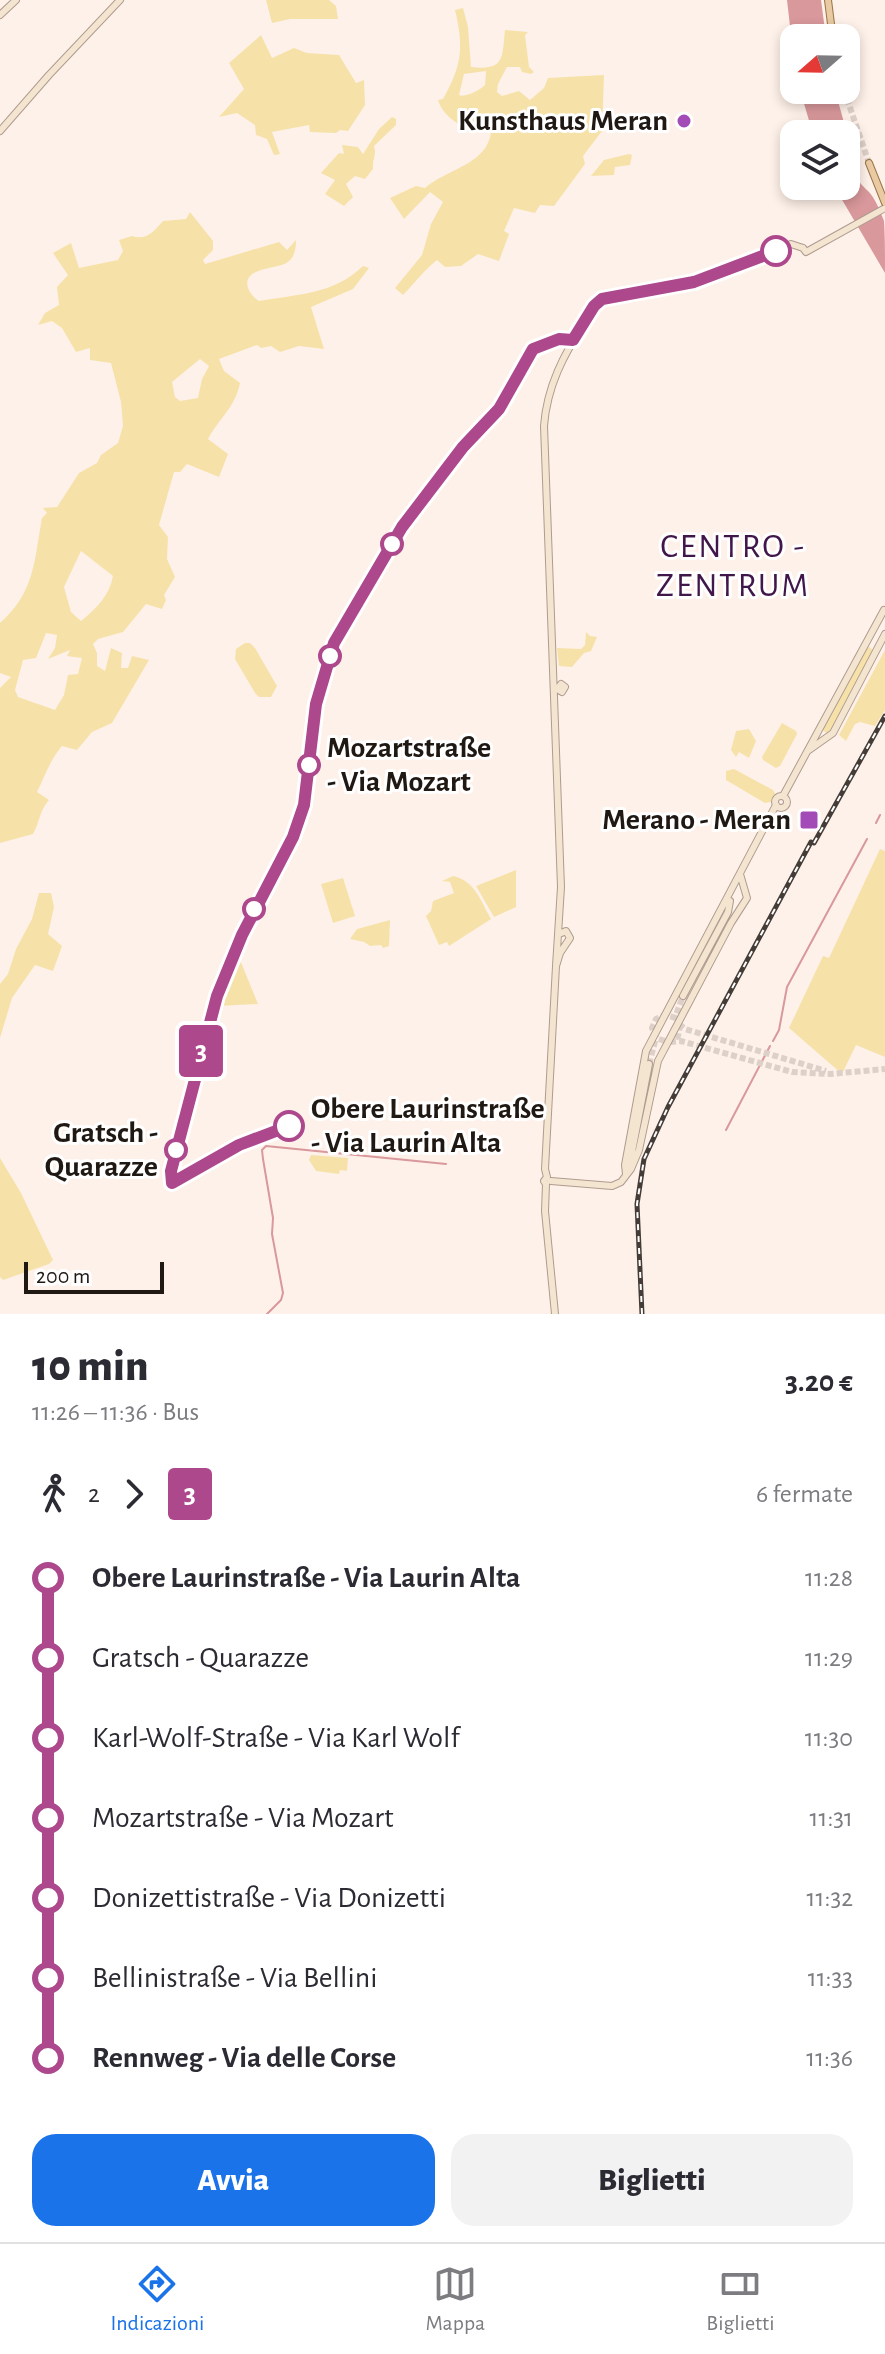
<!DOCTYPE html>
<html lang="it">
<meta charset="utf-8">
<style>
:root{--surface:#fff;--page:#f2f2f3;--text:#2b2b33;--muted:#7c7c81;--line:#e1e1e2;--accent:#1a73e8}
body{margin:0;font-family:"Alegreya Sans",sans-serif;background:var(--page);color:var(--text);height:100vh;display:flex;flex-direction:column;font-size:30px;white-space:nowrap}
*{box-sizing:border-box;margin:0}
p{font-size:26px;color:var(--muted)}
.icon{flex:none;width:44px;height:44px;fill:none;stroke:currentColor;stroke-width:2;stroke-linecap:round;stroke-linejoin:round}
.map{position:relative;height:1314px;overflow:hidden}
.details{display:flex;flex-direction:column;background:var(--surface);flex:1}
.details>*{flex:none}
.badge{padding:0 16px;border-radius:6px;font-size:28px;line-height:52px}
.needle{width:52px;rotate:250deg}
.tools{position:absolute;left:780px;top:24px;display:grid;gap:16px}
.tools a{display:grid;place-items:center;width:80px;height:80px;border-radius:16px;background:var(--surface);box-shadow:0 4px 12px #0003;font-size:40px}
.scale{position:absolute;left:24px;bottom:20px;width:140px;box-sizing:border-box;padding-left:8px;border:4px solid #1f1813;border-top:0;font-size:22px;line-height:28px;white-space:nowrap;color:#1f1813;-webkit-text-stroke:6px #fff;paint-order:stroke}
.map>.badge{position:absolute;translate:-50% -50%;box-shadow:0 0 0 4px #fff}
.legs{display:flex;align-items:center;gap:12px;height:88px;padding:0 32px;font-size:26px}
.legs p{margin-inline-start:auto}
.head{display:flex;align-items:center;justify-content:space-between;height:136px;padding:0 32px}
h1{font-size:44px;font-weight:800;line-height:60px}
.primary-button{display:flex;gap:16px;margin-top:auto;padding:16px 32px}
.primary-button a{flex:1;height:92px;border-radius:24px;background:var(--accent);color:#fff;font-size:32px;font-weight:800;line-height:92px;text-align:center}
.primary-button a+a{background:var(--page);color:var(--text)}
ul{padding:0 32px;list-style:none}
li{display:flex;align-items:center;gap:28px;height:80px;font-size:30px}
li i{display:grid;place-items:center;width:12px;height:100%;margin:0 10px;background:currentColor}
li i::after{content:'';width:20px;height:20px;margin:-10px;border:6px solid;border-radius:50%;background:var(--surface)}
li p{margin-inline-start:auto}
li:first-child i{background:linear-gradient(#0000 50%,currentColor 0)}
li:last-child i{background:linear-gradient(currentColor 50%,#0000 0)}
.dock{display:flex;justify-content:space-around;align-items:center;height:112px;border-top:2px solid var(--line);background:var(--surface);font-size:22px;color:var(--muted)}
.dock a{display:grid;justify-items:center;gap:4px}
.dock .selected{color:var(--accent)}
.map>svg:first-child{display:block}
.green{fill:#f6e2a9;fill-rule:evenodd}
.water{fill:#d9989b}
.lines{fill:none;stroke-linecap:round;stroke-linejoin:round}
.stream{stroke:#d9989b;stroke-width:2}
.secondary-tunnel{stroke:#ddd0c9;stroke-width:6;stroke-dasharray:6 3;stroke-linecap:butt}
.primary-tunnel{stroke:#ddd0c9;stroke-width:6;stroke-dasharray:6 3;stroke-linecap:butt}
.secondary-casing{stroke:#af9b8f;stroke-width:8}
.primary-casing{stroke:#997548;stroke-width:8}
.secondary{stroke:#f4e5d0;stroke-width:6}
.primary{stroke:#e9caa2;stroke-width:6}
.rail-casing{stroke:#443c37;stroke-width:5}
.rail{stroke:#fff;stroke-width:2;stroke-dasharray:6;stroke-linecap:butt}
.line-1-casing{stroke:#fff;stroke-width:18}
.line-1{stroke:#ae488d;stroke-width:12}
.poi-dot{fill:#a34bb7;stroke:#fff;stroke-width:3}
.stop-1-dot{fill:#fff;stroke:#ae488d;stroke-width:4}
.labels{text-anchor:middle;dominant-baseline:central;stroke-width:6;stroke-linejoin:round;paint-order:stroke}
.poi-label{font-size:30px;font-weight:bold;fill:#1f1813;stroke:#fff;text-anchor:end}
.stop-label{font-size:30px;font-weight:bold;fill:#1f1813;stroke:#fff;text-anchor:start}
.quarter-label{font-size:34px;letter-spacing:2px;fill:#41174b;stroke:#fff}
</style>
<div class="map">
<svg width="885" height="1314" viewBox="0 0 885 1314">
<rect width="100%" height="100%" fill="#fef1e9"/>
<!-- green -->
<path class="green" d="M266,0h63l7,6 2,13h-48l-18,4z
M463,8l5,19 3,40c34,4 31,-9 34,-37l23,2 -3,3 4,32 5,5 -3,2 -9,-2 -2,-5h-13l-9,17 -1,8 5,4 17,-5 11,9 14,-12 4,-10 56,-3 -2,56 -19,25 2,8 -31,42 -14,-1 -5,8 -21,-5 -10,23 5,3 -10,27 -21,-7 -17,12 -16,1 -8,-7c-14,11 -22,23 -34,35l-8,-7 27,-33 9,-31 12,-22 -13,-10 -26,27 -14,-21 26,-12 9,2c24,-21 70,-24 66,-66l-20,10c-13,-8 -29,-17 -33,-32l5,-1c19,-34 21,-51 12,-89zM486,71l-1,14c-5,5 -20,13 -26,10l5,-21z
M261,35l11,23 22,-10 13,5 32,2 17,28 8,-3 1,25 -17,26 -8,-1 -4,3 -26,-1 -1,-7 -37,7 8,22 -6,1 -7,-16 -11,-4 -1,-10 -18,-12 -18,4 25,-28 -15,-26z
M392,117l4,2v6l-22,21c3,9 -2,14 -1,23l-8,10 -10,-3 -9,8 7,13 -9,9 -19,-12 10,-14 -14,-7 18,-20 5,1 -2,-9 16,2 5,7 16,-25z
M629,154l3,1 -2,10 -15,2 -1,8 -23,1 13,-16z
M190,212l23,29v9l-10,10 2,4 74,-22 8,8 9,-10c0,31 -20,23 -40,32 -16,7 -7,23 3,29 38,-7 74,-6 104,-35l6,2 -16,21 -42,18 13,42 -25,-3 -19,6 -9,-6 -10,2 -4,-3 -38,14 5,12 16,12c-5,25 -21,35 -32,56l20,15 -9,23 -32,-13 -7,8h-6l-15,53 9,12 -1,22 8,18 -11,18 2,5 -4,9 -16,-5 -23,28 -25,7 -5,5 4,9v13l8,5 6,-23 11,5 -1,15h7l4,-12 17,4 -37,63 -20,9 -15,18 -15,-4c-12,14 -17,30 -25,46l12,8c-10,11 -9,22 -16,34l-33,9v-155l11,-11 -11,-4v-50c35,-31 34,-62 42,-105l5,-5 -4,-5 14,-1 22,-34 18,-10 4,-8 17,-12 5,-17 -2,-24 -10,-39 -21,-3v-12l-14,4 -14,-24 -10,-7 -14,4 7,-12 14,-8 -2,-18 11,-12 -15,-22 18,-10 8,25 39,-8 5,-9 -4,-11 13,-4c15,5 22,-5 31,-15l23,-2zM200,359l9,7 -7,13 -4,19 -18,3 -5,-4 -3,-15zM81,551l32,25c-4,20 -16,32 -32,45l-10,-9 -7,-25zM46,633l11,2 -2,13 -7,11 22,-9 -3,6 15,2 -4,16 -10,1 -4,20 -9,15 -37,-13 -3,-7 8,-30 13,-2z
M586,632l4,4 7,1 -6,14 -7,2 -12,14 -13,-1 -2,-18 24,1 4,-4z
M245,643h5l5,5 22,38 -6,11h-12l-4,-4 -20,-34 1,-10z
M870,647l3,4 -42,79 -5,3 -4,-4 43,-81z
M885,650v60l-10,16 -15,-4 -5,2 -9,17 -7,-6z
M782,723l14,8 1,3 -17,32 -4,2 -13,-8 -1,-3z
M749,729l7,12 -7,17 -10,-6 -3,5 -5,-7 5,-19z
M734,769l39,21 3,5 -2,6 -9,2 -39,-23v-9z
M880,849l5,2v206l-29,-12 -14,29 -53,-46 34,-72 6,2z
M516,870v37l-22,10 -18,-31z
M453,876c21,4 28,25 38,43l-42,27 -2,-4 -8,3 -13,-29 5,-5 2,-10 21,-8 -4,-11 -8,-1z
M343,878l12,38 -22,7 -12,-39z
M39,893h12l3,14 -6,27 14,12 -9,25 -18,-6 -23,33 -12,40v-54l8,-10 8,-25 16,-30z
M390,920l-1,26 -6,2 -2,-3 -11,1 -6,-4 -14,-3 7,-10z
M238,955l20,49 -40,2z
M311,1155l37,3 -1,13 -7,-1 -1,4 -23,-3 -7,-11z
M0,1158l21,35 32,67 -4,4 -46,16 -3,-3z"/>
<!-- water -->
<path class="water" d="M787,0h34l5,38h-32v23z
M800,90h35l16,58c-8,19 6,32 18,44 6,6 12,21 15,29 1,15 1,36 1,52l-51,-87h12v-52h-33z"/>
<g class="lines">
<!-- stream -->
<path class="stream" d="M876,823l4,-8
M773,1041l6,-11 8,-43 80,-148
M726,1130l44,-84
M267,1314l14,-14 2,-7 -11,-59 1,-16 -10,-59 -1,-9 4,-4 180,18"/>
<!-- secondary-tunnel -->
<path class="secondary-tunnel" d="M676,1018l-11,-3 -9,4 -4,9 4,10 12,4 10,-6 2,-10 -4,-11 7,-19
M679,1024l6,5 141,42
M670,1042l11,-1 111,31 38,2 55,-5
M649,1064l7,-26"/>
<!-- primary-tunnel -->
<path class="primary-tunnel" d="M831,24l1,14
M844,90l25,73"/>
<!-- secondary casing -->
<g class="secondary-casing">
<path id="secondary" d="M0,15l16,-15
M0,131l49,-56 71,-75
M803,248l3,4 79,-44
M587,318l9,-15 10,-5 88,-16 97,-38 12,4
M561,684l4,3 -3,5 -5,-3z
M809,750l24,-17 52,-99
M775 802a6 6 0 1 1 12 0a6 6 0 1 1-12 0Z
M783,796l101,-186
M556,966l5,-79 -17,-461c3,-40 20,-72 41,-104
M683,996l45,-84 2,-11
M629,1167l20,-103
M626,1174l-1,-9 21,-114 130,-246
M551,1181l61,5 9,-4 10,-13 8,-19 19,-89 73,-138 16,-25 -7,-24
M555,1314l-10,-103 1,-27 -2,-3 3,-4 -2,-8 11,-203 4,-13 10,-15 -4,-7 -7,3"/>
</g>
<!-- primary casing -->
<g class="primary-casing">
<path id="primary" d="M828,0l3,24
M869,163l16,40"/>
</g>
<!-- secondary -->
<use href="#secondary" class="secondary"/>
<!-- primary -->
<use href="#primary" class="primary"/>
<!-- rail casing -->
<g class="rail-casing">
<path id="rail" d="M814,843l71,-127
M642,1314l-5,-110 7,-45 24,-52 143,-265"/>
</g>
<!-- rail -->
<use href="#rail" class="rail"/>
</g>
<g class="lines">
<!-- line-1 casing -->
<g class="line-1-casing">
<path id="line-1" d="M289,1126l-50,19 -67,38 -1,-12 46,-175 25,-61 51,-98 11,-32 12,-101 18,-61 68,-116 61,-80 36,-38 34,-60 26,-10 14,1 21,-34 8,-7 92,-17 82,-31"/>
</g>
<!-- line-1 -->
<use href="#line-1" class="line-1"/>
</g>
<!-- markers -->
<g class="poi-dot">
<circle cx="684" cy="121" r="8"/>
<rect x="799" y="810" width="20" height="20" rx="4"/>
</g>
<g class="stop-1-dot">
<circle cx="776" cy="251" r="14"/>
<circle cx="392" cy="544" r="10"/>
<circle cx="330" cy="656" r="10"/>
<circle cx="309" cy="765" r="10"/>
<circle cx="254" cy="909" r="10"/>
<circle cx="289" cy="1126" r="14"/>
<circle cx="176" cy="1150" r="10"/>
</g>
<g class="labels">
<!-- poi labels -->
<g class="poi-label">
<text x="668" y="121">Kunsthaus Meran</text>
<text x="791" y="820">Merano - Meran</text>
</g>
<!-- stop labels -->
<g class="stop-label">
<text x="327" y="748">Mozartstraße<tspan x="327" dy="34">- Via Mozart</tspan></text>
<text x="311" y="1109">Obere Laurinstraße<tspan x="311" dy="34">- Via Laurin Alta</tspan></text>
<text x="158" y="1133" text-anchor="end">Gratsch -<tspan x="158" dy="34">Quarazze</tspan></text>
</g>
<!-- quarter labels -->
<g class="quarter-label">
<text x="733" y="547">CENTRO -<tspan x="733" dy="39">ZENTRUM</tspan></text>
</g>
</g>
</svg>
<div class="tools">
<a><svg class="needle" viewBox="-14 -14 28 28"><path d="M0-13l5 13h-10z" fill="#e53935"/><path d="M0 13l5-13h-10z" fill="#7c7c81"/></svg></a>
<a><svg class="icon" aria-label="layers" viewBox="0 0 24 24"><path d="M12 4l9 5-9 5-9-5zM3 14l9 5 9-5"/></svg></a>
</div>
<div class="scale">200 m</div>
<b class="badge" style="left:201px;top:1051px;background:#ae488d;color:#fff">3</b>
</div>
<section class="details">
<div class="head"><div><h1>10 min</h1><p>11:26 – 11:36 · Bus</p></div><b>3.20 €</b></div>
<div class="legs"><svg class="icon" aria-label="walk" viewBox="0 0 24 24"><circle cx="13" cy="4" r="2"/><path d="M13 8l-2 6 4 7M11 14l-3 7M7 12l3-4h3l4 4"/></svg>2<svg class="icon" aria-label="forward" viewBox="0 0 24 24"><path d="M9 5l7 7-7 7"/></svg><b class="badge" style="background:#ae488d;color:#fff">3</b><p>6 fermate</p></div>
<ul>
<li><i style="color:#ae488d"></i><b>Obere Laurinstraße - Via Laurin Alta</b><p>11:28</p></li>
<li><i style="color:#ae488d"></i><span>Gratsch - Quarazze</span><p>11:29</p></li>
<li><i style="color:#ae488d"></i><span>Karl-Wolf-Straße - Via Karl Wolf</span><p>11:30</p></li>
<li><i style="color:#ae488d"></i><span>Mozartstraße - Via Mozart</span><p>11:31</p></li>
<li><i style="color:#ae488d"></i><span>Donizettistraße - Via Donizetti</span><p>11:32</p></li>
<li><i style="color:#ae488d"></i><span>Bellinistraße - Via Bellini</span><p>11:33</p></li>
<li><i style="color:#ae488d"></i><b>Rennweg - Via delle Corse</b><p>11:36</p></li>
</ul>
<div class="primary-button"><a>Avvia</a><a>Biglietti</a></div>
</section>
<nav class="dock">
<a class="selected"><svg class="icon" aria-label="directions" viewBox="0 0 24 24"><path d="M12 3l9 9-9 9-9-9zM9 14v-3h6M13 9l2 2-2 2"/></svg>Indicazioni</a>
<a><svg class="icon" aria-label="map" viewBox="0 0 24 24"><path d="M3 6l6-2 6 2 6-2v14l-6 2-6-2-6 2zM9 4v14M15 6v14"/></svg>Mappa</a>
<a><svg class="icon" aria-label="tickets" viewBox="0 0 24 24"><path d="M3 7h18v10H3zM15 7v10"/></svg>Biglietti</a>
</nav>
